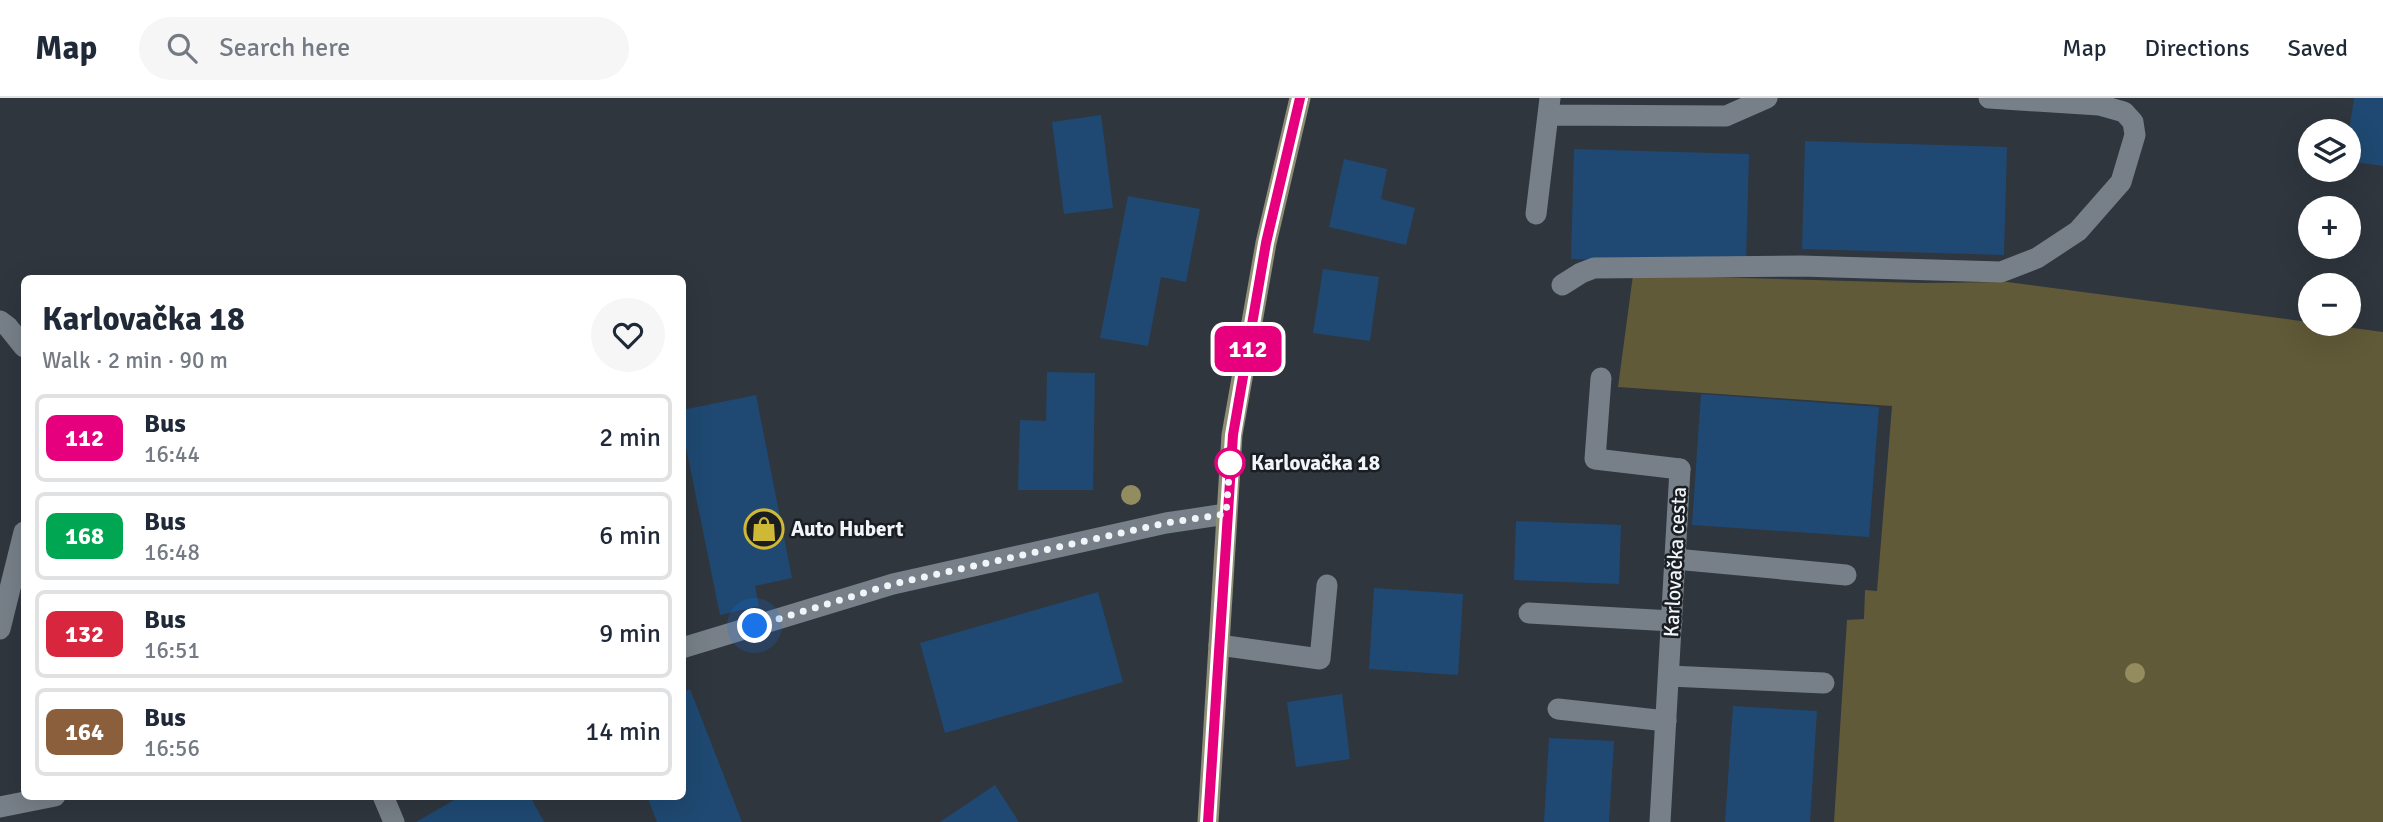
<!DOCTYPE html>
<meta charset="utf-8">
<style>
:root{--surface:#fff;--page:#f6f6f7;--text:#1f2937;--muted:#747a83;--line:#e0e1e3}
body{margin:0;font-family:Signika,sans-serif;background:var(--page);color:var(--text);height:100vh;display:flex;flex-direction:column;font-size:26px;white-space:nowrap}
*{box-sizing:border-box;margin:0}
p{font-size:23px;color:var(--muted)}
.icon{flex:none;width:38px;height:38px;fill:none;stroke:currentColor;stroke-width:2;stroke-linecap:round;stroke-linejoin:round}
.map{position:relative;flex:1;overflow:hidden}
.drawer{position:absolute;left:21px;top:177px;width:665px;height:525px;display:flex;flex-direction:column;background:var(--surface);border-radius:10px;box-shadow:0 7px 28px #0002}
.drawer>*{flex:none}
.badge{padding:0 14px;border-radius:10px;font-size:24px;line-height:46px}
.buttons{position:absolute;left:2298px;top:21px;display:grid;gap:14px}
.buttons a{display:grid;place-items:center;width:63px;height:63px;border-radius:50%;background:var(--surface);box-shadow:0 7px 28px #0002;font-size:35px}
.you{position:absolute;width:35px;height:35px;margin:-18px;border:5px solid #fff;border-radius:50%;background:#1a73e8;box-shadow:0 0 0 10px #1a73e833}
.map>.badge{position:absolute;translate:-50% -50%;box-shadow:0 0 0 4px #fff}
.round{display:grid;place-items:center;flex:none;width:74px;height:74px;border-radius:37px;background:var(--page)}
.head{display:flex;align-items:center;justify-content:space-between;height:119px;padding:0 21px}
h1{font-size:33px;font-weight:700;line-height:52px}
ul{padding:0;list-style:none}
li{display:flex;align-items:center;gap:21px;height:88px;margin:0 14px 10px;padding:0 7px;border:4px solid var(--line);border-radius:10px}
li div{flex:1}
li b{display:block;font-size:26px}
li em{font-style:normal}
li .badge{min-width:77px;font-weight:700;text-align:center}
header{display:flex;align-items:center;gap:42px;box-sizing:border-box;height:98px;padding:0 35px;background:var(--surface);border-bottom:2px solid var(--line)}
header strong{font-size:33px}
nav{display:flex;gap:38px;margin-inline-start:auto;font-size:24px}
.search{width:490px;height:63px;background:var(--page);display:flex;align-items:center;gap:18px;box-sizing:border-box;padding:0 24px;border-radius:38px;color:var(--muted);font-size:26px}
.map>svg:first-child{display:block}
.green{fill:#615a38}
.building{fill:#1f4972}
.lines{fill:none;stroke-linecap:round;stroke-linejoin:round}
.lane{stroke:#777f88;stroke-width:21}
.street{stroke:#777f88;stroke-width:21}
.secondary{stroke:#8e8e76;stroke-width:21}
.tree{fill:#938c5e}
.line-casing{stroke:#fff;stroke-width:16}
.line{stroke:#e6007e;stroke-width:10}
.walk{stroke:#f0f5fa;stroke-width:7;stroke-dasharray:0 12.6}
.stop-dot{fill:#fff;stroke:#e6007e;stroke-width:3.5}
.labels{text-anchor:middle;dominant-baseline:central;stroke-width:5;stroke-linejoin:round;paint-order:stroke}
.stop-label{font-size:21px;font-weight:bold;fill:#f0f5fa;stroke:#1a1d21;text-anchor:start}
.poi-label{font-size:21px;font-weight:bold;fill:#f0f5fa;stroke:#1a1d21;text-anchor:start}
.street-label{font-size:21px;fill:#f0f5fa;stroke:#1a1d21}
</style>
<header>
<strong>Map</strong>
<div class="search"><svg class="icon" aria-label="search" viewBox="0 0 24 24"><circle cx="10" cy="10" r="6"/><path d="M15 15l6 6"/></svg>Search here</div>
<nav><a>Map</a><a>Directions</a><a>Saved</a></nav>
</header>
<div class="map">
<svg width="2383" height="724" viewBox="0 0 2383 724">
<rect width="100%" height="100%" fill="#2f363e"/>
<!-- green -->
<path class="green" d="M1633,177l288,8 86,-1 376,50v490h-549l13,-202 17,-1 1,-29 12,1 15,-185 -274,-19z"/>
<!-- building -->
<path class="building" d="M2354,0h29v68l-35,-5v-23z
M1101,17l12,93 -49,6 -12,-92z
M1805,43l202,6 -3,108 -202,-6z
M1574,51l175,5 -3,110 -175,-5z
M1344,61l43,10 -6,30 34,9 -9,37 -77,-18z
M1128,98l72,13 -14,73 -25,-5 -13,69 -48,-8z
M1323,171l56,8 -9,64 -57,-8z
M1047,274l48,1 -2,117h-75l2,-70 26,1z
M1701,296l178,13 -10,130 -177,-12z
M756,297l36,183 -37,8 4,20 -39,9 -38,-187v-18z
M1516,423l105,4 -2,59 -105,-4z
M1374,490l89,6 -5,81 -89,-6z
M1098,494l25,90 -178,51 -25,-90z
M690,591l52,133h-85l-10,-26h35v-104z
M1342,596l8,65 -54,8 -9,-65z
M1733,608l84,5 -7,111h-85z
M1549,640l65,3 -5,81h-65z
M995,687l24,37h-79z
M461,698h69l14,26h-128z"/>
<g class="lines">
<!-- lane -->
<path class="lane" d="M1548,17l178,1 41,-18
M1536,116l14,-116
M1562,187l19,-12 13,-5 207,-2 200,6 36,-14 41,-27 43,-49 14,-47 -2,-13 -9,-10 -25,-7 -110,-7
M1601,280l-6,81 85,10
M1675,461l171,16
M1529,515l143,8
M1219,547l101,14 7,-74
M1669,578l155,7
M1558,611l108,12"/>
<!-- street -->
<path class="street" d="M0,223l8,6 16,20
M0,531l24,-97
M682,550l211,-64 273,-61 60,-9
M383,698l11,26
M0,709l55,-11
M1660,724l20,-353"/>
<!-- secondary -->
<path class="secondary" d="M1208,724l24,-387 34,-192 34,-145"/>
</g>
<!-- trees -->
<g class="tree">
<circle cx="1131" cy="397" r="10"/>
<circle cx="2135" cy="575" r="10"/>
</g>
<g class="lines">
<!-- line casing -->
<g class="line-casing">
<path id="line" d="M1208,724l25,-387 33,-192 34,-145"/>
</g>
<!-- line -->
<use href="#line" class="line"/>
<!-- walk -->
<path class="walk" d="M755,528l138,-42 273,-61 60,-9 4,-51"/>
</g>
<!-- icons -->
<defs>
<g id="shop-ring" transform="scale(2.0125)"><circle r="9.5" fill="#1a1d21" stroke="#d0b837" stroke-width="1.5"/><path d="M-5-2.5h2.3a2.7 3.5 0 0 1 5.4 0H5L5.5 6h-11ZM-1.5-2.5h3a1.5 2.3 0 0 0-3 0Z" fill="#d0b837"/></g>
</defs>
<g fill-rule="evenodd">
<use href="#shop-ring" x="764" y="431"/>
</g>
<!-- markers -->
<circle class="stop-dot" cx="1230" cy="365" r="14"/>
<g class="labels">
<!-- stop labels -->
<g class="stop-label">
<text x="1251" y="365">Karlovačka 18</text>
</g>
<!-- poi labels -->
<g class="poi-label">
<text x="791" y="431">Auto Hubert</text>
</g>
<!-- street labels -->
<g class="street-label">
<text transform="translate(1675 464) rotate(-87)">Karlovačka cesta</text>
</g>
</g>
</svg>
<div class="buttons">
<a><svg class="icon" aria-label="layers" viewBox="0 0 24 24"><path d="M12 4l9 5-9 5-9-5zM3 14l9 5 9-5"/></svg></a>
<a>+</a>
<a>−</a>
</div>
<div class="you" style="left:755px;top:528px"></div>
<b class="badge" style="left:1248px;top:251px;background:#e6007e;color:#fff">112</b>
<section class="drawer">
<div class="head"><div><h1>Karlovačka 18</h1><p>Walk · 2 min · 90 m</p></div><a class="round"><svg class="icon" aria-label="heart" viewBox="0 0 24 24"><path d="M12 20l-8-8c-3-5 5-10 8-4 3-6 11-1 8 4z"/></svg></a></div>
<ul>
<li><span class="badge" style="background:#e6007e;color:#fff">112</span><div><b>Bus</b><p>16:44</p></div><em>2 min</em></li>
<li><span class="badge" style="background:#00a651;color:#fff">168</span><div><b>Bus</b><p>16:48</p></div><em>6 min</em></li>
<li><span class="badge" style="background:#d7263d;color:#fff">132</span><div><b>Bus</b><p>16:51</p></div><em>9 min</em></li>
<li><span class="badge" style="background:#8b5e3c;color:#fff">164</span><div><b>Bus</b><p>16:56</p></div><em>14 min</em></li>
</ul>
</section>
</div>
